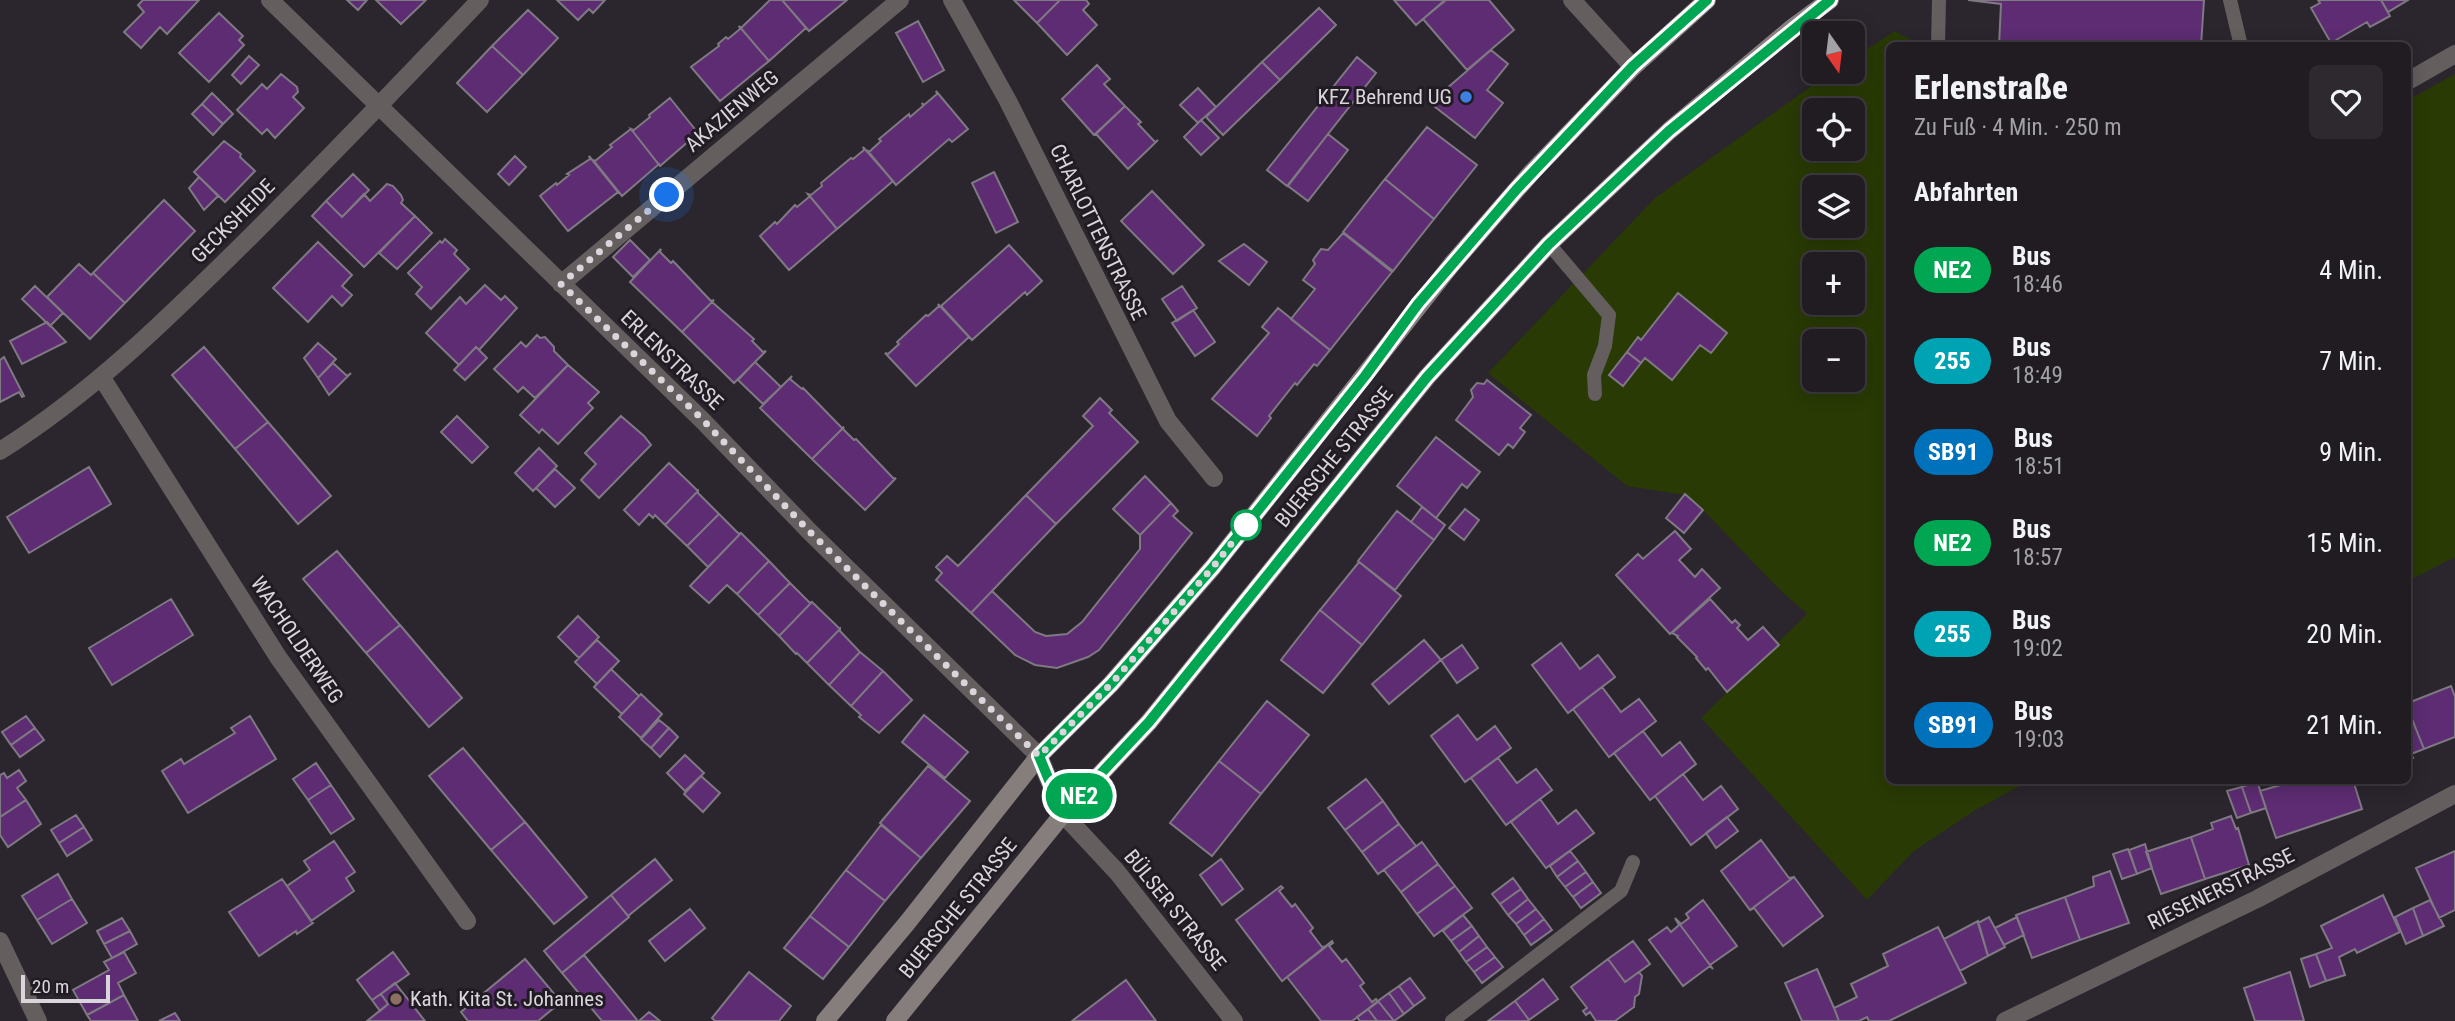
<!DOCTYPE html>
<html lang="de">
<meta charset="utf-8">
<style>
:root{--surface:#201c22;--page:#2d292f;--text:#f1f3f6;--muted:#a2a1a5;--line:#3d3a40}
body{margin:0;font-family:"Roboto Condensed",sans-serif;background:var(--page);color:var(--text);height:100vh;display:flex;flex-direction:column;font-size:26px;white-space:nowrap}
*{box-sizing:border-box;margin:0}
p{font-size:23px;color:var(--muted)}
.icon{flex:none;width:38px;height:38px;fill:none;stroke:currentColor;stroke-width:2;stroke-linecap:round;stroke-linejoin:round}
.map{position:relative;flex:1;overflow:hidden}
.sheet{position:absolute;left:1886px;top:42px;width:525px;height:742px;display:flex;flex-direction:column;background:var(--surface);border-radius:10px;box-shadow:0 4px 18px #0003,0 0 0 2px var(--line)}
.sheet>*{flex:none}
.badge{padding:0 14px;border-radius:23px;font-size:24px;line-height:46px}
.needle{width:46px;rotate:166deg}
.controls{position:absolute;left:1802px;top:21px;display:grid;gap:14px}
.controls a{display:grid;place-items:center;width:63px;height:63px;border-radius:10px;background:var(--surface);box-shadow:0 4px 18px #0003,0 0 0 2px var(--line);font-size:35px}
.scale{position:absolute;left:21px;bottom:18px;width:89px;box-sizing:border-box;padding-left:7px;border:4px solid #d9d5db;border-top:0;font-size:19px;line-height:24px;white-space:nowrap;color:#d9d5db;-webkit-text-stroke:5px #211c23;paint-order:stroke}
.you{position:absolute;width:35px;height:35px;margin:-18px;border:5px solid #fff;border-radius:50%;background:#1a73e8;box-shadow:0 0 0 10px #1a73e833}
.map>.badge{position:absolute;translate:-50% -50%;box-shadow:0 0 0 4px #fff}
h2{padding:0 28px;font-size:26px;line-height:63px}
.round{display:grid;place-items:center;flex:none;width:74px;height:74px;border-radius:10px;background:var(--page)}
.headline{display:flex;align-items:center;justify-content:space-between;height:119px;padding:0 28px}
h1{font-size:33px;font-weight:800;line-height:52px}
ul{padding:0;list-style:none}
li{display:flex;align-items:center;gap:21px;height:91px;padding:0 28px}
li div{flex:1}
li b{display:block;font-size:26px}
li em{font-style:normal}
li .badge{min-width:77px;font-weight:700;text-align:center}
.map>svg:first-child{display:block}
.green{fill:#293a05;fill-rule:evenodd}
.building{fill:#5d2c73;stroke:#7f7983;stroke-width:2}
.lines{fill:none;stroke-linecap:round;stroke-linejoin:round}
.service{stroke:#645e5e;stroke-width:14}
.minor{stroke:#645e5e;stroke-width:18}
.secondary{stroke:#867d7d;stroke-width:18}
.line-casing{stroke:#fff;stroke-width:16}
.line{stroke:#00a651;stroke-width:10}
.walk{stroke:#d9d5db;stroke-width:7;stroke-dasharray:0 12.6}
.shop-dot{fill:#3f7fe0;stroke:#211c23;stroke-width:2.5}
.stop-dot{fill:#fff;stroke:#00a651;stroke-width:3.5}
.education-dot{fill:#8d6e63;stroke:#211c23;stroke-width:2.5}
.labels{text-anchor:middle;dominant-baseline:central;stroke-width:6;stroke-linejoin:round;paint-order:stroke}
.poi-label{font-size:21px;fill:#d9d5db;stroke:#211c23;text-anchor:end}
.street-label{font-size:21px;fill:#d9d5db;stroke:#211c23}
</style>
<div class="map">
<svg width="2455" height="1021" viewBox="0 0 2455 1021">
<rect width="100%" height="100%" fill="#2b252d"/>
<!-- green -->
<path class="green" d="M1895,31l24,14 -29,1v734l139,1 -55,30 -60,40 -47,49 -166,-182 106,-104 -30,-27 -74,-77 -18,-15 -58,-9 -139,-113 167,-175 176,-126h22v-14zM1815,110h38v39h-38zM1815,187h38v39h-38zM1815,264h38v39h-38zM1815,341h38v39h-38z
M2455,74v483l-47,24v-481z"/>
<!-- building -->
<path class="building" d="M143,0h56l-32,34 -7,-7 -19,21 -17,-16 20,-20 -6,-7z
M347,0h20l-9,10z
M376,0h50l-25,24z
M557,0h48l-12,13 -4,-4 -11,11z
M770,0h12l24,28 -37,33 -30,-35 2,2z
M782,0h65l-38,31z
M1014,0h46l-23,23z
M1060,0h26l3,4 -6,6 14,15 -30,30 -30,-32z
M1394,0h51l-29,25z
M1446,0h43l25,30 -47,40 -44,-51z
M1968,0h236l-3,46h-202l2,-42z
M2318,0h63l9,16 -20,11 -3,-5 -36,21 -20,-35 9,-5z
M2381,0h27l-20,12z
M1319,8l17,17 -56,55 -18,-18z
M528,10l30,28 -35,37 -31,-29z
M219,13l24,23 -4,4 5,5 -35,37 -30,-29z
M918,21l26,49 -21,12 -27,-49z
M739,26l30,35 -49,40 -29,-34 28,-21 -1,-2 8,-7 2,2 12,-10z
M492,46l31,29 -36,37 -30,-29z
M1491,50l17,14 -21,26 16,13 -28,35 -45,-35z
M249,56l10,9 -18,19 -9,-9z
M1357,57l19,16 -89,113 -20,-16z
M1262,62l18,18 -57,55 -17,-18z
M1097,65l13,14 -6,5 21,22 -31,29 -32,-36z
M281,74l16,13 1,5 -5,5 11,11 -29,30 -8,-9 -5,5 -25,-24 25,-26 5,5z
M1198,88l18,19 -18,16 -18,-18z
M936,91l32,38 -16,13 -3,-3 -53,46 -29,-35 2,2 12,-11 -2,-2 30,-25 1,3 13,-11 -1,-3 2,2 13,-11z
M212,93l21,21 -10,10 -21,-20z
M670,98l28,35 -38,33 -29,-37 3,1 16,-13 -1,-2z
M202,104l21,20 -10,11 -21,-21z
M1125,106l16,16 -3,2 17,18 3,-2 -30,29 -32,-35z
M1201,120l18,18 -18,17 -17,-18z
M1427,127l50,38 -43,54 -49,-40z
M631,129l29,37 -1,-2 -37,32 -29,-36 2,1 17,-14 -2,-2z
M1328,134l20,16 -40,51 -20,-15z
M224,141l17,13 -1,3 15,14 -30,31 -31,-30z
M863,147l30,34 -56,48 -29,-35 3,1 11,-9 -1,-3 30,-25 2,1 11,-9z
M515,156l11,11 -17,18 -11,-11z
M589,156l29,36 -50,39 -28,-35 16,-13 1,2 12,-10 -2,-1 23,-15z
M994,172l24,50 -22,11 -24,-50z
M353,174l16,16 -27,27 -16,-16z
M199,177l19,19 -14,14 -15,-22z
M1385,179l49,40 -41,52 -50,-39z
M387,184l6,2 8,9 2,5 -2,3 14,13 -51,51 -52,-51 14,-15 16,16 22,-23 6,7z
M1152,191l52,54 -31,29 -52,-53z
M808,194l29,35 -48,41 -29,-34 15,-14 2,2 18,-19 2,2 12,-10z
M164,200l31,31 -70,72 -32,-30z
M415,216l17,17 -35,36 -18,-16z
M1343,233l49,39 -62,78 -39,-31 24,-30 -12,-9 12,-16 -2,-4 8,-11 7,1z
M445,239l12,11 -3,4 15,15 -38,40 -15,-15 6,-7 -14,-14 32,-32 2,2z
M630,240l20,20 -17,17 -20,-20z
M318,242l34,33 -10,11 10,9 -10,11 -10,-10 -24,26 -35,-34z
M1244,244l23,18 -18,23 -30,-24z
M1009,245l33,36 -15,14 -2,-3 -53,48 -31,-34z
M661,249l-1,3 11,11 2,-2 38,40 3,-1 -32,32 -52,-50z
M79,264l12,11 2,-2 32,30 -35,36 -43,-42z
M485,285l16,15 4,-4 12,12 -38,42 -3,-3 -17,18 -33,-32 34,-36 6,7z
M35,286l28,27 -13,13 -28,-27z
M1182,286l15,22 -20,13 -15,-22z
M1678,293l49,40 -16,20 -11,-8 -28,35 -27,-22 -4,5 -14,-11 11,-15 3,3z
M714,300l-2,2 42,37 -2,2 11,11 3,-1 -32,32 -52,-51z
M938,304l31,33 -53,49 -31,-33 3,1 11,-10 -2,-2 29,-27 2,1 11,-10z
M1278,308l52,42 -13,16 -3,-2 -17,21 -2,-2 -26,33 2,2 -14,18 -45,-37 57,-66 -7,-6z
M1193,310l22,32 -20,14 -23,-33z
M47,322l19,20 -44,22 -12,-23z
M537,335l3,3 5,-1 9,10v4l14,14 -33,33 -12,-11 -5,5 -24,-23 27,-27 5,5z
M318,343l18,16 -18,19 -14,-20z
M204,347l64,75 -33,27 -63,-74z
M476,347l11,11 -22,22 -11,-10z
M1627,352l14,11 -18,23 -14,-11z
M4,357l20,39 -2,1 -3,-5 -19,10v-42z
M755,362l26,25 -18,17 -25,-24z
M333,363l14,13 4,-3 -22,22 -11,-17z
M568,365l31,27 -11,11 5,5 -35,36 -16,-15 -3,4 -19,-18z
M792,376l-2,3 12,10 1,-1 39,40 2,-1 -32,32 -52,-51z
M1487,380l44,35 -11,13 5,4 -12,16 -5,-4 -9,11 -43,-35 17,-23 -2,-7 6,-7 7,1z
M1100,398l12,12 -3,3 29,29 -82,82 -30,-29 67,-69 -10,-10z
M457,416l31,31 -16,16 -31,-31z
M621,416l23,20 7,9 -52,53 -18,-18 15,-16 -11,-11z
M268,422l63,74 -33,28 -63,-75z
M844,427l-1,2 11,11 2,-1 38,40 2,-1 -31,32 -53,-51z
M1436,437l44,35 -13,16 -5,-4 -26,34 -39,-32z
M539,448l18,18 -24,25 -18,-18z
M669,463l29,28 -33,34 -10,-10 -2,3 -4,-4 -10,11 -15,-15z
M89,467l22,37 -82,49 -22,-36z
M555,469l20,19 -20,19 -19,-19z
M1145,476l26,27 -31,32 -27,-26z
M698,491v2l21,21 -32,32 -22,-21z
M1685,494l18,16 -19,23 -18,-15z
M1026,495l30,29 -85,89 -35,-33 6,-7 -6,-6 11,-11 11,10z
M1171,503l7,8 -5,5 19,17 -93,117 -11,7 -31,11 -22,-3 -20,-10 -44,-42 21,-22 43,41 11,4 21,-2 15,-12 58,-73v-14z
M1422,507l23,18 -11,15 -23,-18z
M1465,509l14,11 -15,20 -15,-12z
M1397,511l37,29 -39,50 -37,-29z
M719,514l20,20 2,-1 -33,34 -21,-21z
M1675,531l16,18 -12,11 16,17 7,-8 18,19 -50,46 -54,-59 22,-21 5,5z
M741,533l28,28 -32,33 -10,-9 -18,18 -19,-17z
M337,551l63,74 -34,28 -63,-74z
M769,561l21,22 -32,32 -21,-21z
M1359,562l42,34 -39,49 -42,-35z
M790,583l20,20 2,-1 -33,34 -21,-21z
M171,599l22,36 -81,50 -23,-37z
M1710,599l22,24 3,-3 5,5 -3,3 11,12 15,-13 16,18 -52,47 -19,-24 -2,2 -10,-12 1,-1 -20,-20 1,-1 -6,-3z
M812,602l28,27 -33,34 -10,-10 -1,1 -17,-18z
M1320,610l42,35 -39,48 -42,-33z
M578,616l21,21 -20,21 -21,-21z
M400,625l62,73 -33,29 -63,-74z
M840,629v2l20,21 -31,33 -22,-22z
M597,640l22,21 -22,23 -22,-22z
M1424,640l17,20 -52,44 -17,-20z
M1561,643l19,26 18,-14 17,22 -47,36 -36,-48z
M1462,645l16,23 -21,15 -16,-23z
M860,652l23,19 -32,35 -22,-21z
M611,669l28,27 -17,18 -28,-27z
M883,671l29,29 -33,33 -20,-16 2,-2 -10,-9z
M2451,686l4,11v40l-31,12 -16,-40v-6z
M1602,687l19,25 18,-13 17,22 -47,36 -36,-48z
M641,694l21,20 -21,24 -22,-21z
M1267,701l42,34 -48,59 -42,-33z
M2408,709l16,40 -13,5 2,4 -5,2z
M924,715l44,37 -23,26 -43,-36z
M1458,715l19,25 18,-14 16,22 -46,34 -34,-46z
M26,716l9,12 -24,17 -9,-13z
M250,716l26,43 -88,54 -26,-42 19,-12 3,5 51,-31 -4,-5z
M659,720l10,8 -18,20 -10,-9z
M35,728l9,12 -24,17 -9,-12z
M669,728l9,9 -18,20 -9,-9z
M1643,731l19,25 18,-14 16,22 -46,36 -36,-47z
M463,748l62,74 -34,28 -62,-74z
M685,755l19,18 -19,18 -18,-18z
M1498,758l19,25 19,-14 16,21 -46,35 -35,-47z
M1219,761l42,33 -49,62 -42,-33z
M316,763l15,22 -23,15 -15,-21z
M928,766l42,35 -49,57 -41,-35z
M19,770l7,11 -9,7 9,12 -26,17v-42l4,-2 3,5z
M1683,774l20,26 18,-14 17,23 -47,36 -36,-49z
M701,776l19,17 -17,19 -19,-18z
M1366,779l17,22 -38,29 -17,-22z
M2353,780l9,29 -86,29 -16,-47 38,-11z
M2257,781l9,27 -15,5 -9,-26z
M331,785l23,34 -23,15 -23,-34z
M2242,787l9,26 -14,5 -10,-27z
M1540,799l18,25 18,-14 18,23 -48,35 -35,-46z
M26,800l15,24 -33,23 -8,-12v-18z
M1383,801l16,23 -37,28 -17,-22z
M76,815l8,12 -25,16 -8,-13z
M2231,816l5,13 2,-1 11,37 -44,14 -14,-42 22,-8 -2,-6z
M1727,817l11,14 -22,17 -10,-15z
M525,822l62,75 -33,27 -63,-74z
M1399,824l17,22 -38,28 -16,-22z
M881,825l40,33 -36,43 -39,-31z
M84,827l8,13 -25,16 -8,-13z
M2191,837l14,42 -44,15 -15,-42z
M1761,840l28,38 5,-1 -44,33 -29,-39z
M334,841l21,31 -9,6 8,13 -43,30 -24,-35 23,-16 -6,-9z
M1422,842l16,22 -37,28 -17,-22z
M2145,844l7,24 -15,6 -8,-24z
M2128,849l9,25 -15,5 -9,-25z
M1570,851l8,10 -21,16 -7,-11z
M2455,851v59l-16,8 -23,-50z
M655,859l17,21 -44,36 -17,-21z
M1221,859l22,30 -21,16 -22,-30z
M1578,861l8,11 -21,15 -8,-10z
M1438,864l17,22 -38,28 -16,-22z
M846,870l39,31 -36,46 -39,-31z
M2110,871l19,52 -49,17 -15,-43 29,-11 -1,-9z
M1586,872l7,10 -20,15 -8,-10z
M58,874l14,25 -35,21 -15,-24z
M1794,877l29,39 -40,30 -29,-38 -4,2z
M1513,878l8,11 -21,15 -8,-10z
M282,879l31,44 -16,11 -1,-3 -37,25 -30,-44z
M1593,882l8,11 -20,15 -8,-11z
M1281,886l2,2 -4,3 13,16 3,-3 18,24 -3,3 12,16 5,-1 -45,35 -46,-61z
M1455,886l17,22 -38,28 -17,-22z
M1521,889l7,10 -20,16 -8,-11z
M611,895l18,22 -67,56 -18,-22z
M2383,895l17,37 -43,21 -2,-4 -16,8 6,18 -19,6 -10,-27 16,-6 -11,-22z
M2065,897l15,43 -48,18 -16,-43z
M72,899l15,24 -35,21 -15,-24z
M1528,899l8,10 -20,15 -8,-9z
M1703,900l34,46 -27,19 3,4 -38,-51 6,6 8,-6 -3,-4z
M2430,900l14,26 -21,10 -10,-28z
M2413,908l10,28 -17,8 -11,-27z
M690,909l15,19 -40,33 -16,-20z
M1536,909l8,10 -20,16 -8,-11z
M1463,915l9,11 -21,15 -8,-10z
M810,916l39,31 -26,32 -39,-31z
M1989,917l16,30 -17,9 -10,-33z
M2017,917l7,18 -20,10 -9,-17z
M122,918l8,13 -26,13 -7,-13z
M1675,918l38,51 -3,-3 -27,20 -34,-46 18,-13 4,5 8,-7z
M1544,919l8,11 -21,15 -7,-10z
M1978,921l10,35 -28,15 -16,-32z
M1472,926l7,10 -20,16 -8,-11z
M1938,927l28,56 -77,38h-20l-2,-4 -8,4h-20l-5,-13 23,-11 -6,-13 37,-18 -5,-12z
M130,931l7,13 -25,14 -8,-14z
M1479,936l8,11 -21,15 -7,-10z
M1332,941l1,2 -4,3 13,16 4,-3 18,24 -4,3 12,16 4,-3 2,3 -26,19h-31l-34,-44z
M1633,941l17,23 -25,18 -17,-23z
M1487,947l8,10 -21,15 -8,-10z
M124,952l12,21 -18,10 6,12 -37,20 -14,-25 36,-20 -5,-8z
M393,952l16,22 -37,26 -15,-20z
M2316,954l10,27 -16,6 -9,-28z
M584,955l54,66h-36l-40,-48z
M1495,957l8,10 -21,16 -8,-11z
M525,959l36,43 -23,19h-70l-7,-9z
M1608,959l17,23 14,-10 3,4 -3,18 -4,3 -1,10 -19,14h-19l-6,-9 -4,3 -3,-4 4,-3 -16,-21z
M1817,969l17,39 5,13h-37l-17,-38z
M749,972l42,34 -12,15h-64l-3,-3z
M2290,972l14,49h-49l-11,-33z
M1410,978l15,20 -11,8 -15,-20z
M1543,979l15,20 -29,21 -14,-19z
M1126,980l30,41h-84z
M395,983l8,10 22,28h-58l21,-17 -7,-10z
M1399,986l15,20 -10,8 -15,-21z
M1389,993l15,21 -10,7 -16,-20z
M381,994l7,10 -8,7 -8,-11z
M124,995l14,26h-47l-4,-6z
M1378,1001l16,20h-17l-9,-12z
M1515,1001l14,19 -2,1h-39z
M1368,1009l9,12h-17l-3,-4z
M649,1012l11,9h-21z
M175,1013l5,8h-21z"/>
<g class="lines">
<!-- service -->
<path class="service" d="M2230,0l11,46
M1938,46l1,-46
M1549,244l60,71 -4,31 -11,29 1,19
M1452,1021l169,-130 12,-29"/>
<!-- minor -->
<path class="minor" d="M270,0l431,419 110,114 228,223 24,58 54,58 117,149
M952,0l56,101 160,320 46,57
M1572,0l61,67
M2408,81l47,-27
M561,284l339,-284
M102,378l176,279 189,264
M0,451c94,-59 171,-136 250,-214 78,-78 154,-157 230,-237
M0,941l38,80
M2005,1021l252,-122 198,-105"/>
<!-- secondary -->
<path class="secondary" d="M825,1021l82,-98 132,-167 72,-72 102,-117 239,-303 80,-92 101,-105 74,-67
M895,1021l168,-207 86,-92 278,-345 122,-133 120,-113 123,-103 38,-28"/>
</g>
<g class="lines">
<!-- line casing -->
<g class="line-casing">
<path id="line" d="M1707,0l-74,66 -117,124 -98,114 -53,72 -152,191 -102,117 -72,72 24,58 86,-92 278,-345 122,-133 120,-113 161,-131"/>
</g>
<!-- line -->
<use href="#line" class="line"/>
<!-- walk -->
<path class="walk" d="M667,195l-106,89 140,134 110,115 228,223 72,-72 102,-117 40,-51 -7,9"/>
</g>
<!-- markers -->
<circle class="shop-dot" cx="1466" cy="97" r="7"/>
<circle class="stop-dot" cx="1246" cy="525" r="14"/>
<circle class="education-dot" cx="396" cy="999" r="7"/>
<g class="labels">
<!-- poi labels -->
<g class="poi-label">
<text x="1452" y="97">KFZ Behrend UG</text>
<text x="410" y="999" text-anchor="start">Kath. Kita St. Johannes</text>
</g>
<!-- street labels -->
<g class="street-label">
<text transform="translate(732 111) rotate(-40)">AKAZIENWEG</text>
<text transform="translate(233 221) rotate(-45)">GECKSHEIDE</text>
<text transform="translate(1098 232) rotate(64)">CHARLOTTENSTRASSE</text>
<text transform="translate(672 360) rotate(44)">ERLENSTRASSE</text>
<text transform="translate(1334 457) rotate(-51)">BUERSCHE STRASSE</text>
<text transform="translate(297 640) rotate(56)">WACHOLDERWEG</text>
<text transform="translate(2221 889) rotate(-26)">RIESENERSTRASSE</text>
<text transform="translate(958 908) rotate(-51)">BUERSCHE STRASSE</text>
<text transform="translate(1175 910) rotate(51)">BÜLSER STRASSE</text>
</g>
</g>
</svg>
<div class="controls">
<a><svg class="needle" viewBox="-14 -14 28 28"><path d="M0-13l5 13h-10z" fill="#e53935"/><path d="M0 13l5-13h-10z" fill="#a2a1a5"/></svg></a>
<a><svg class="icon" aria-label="locate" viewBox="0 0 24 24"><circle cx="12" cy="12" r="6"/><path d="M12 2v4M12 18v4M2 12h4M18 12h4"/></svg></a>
<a><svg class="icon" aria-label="layers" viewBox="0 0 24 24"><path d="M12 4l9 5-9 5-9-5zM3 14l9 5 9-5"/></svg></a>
<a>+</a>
<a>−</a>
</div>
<div class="scale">20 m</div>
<div class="you" style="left:667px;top:195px"></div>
<b class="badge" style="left:1079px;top:796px;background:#00a651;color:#fff">NE2</b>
<section class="sheet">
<div class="headline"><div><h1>Erlenstraße</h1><p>Zu Fuß · 4 Min. · 250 m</p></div><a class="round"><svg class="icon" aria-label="heart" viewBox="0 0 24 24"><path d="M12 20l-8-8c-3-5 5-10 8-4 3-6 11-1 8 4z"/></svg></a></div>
<h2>Abfahrten</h2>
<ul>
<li><span class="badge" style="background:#00a651;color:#fff">NE2</span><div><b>Bus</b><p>18:46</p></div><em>4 Min.</em></li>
<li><span class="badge" style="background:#00a3b4;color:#fff">255</span><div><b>Bus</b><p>18:49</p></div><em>7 Min.</em></li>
<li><span class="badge" style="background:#0072bc;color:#fff">SB91</span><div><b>Bus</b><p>18:51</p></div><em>9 Min.</em></li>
<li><span class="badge" style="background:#00a651;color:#fff">NE2</span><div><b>Bus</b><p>18:57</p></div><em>15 Min.</em></li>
<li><span class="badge" style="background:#00a3b4;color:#fff">255</span><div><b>Bus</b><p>19:02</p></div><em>20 Min.</em></li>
<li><span class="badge" style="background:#0072bc;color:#fff">SB91</span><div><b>Bus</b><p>19:03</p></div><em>21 Min.</em></li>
</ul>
</section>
</div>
